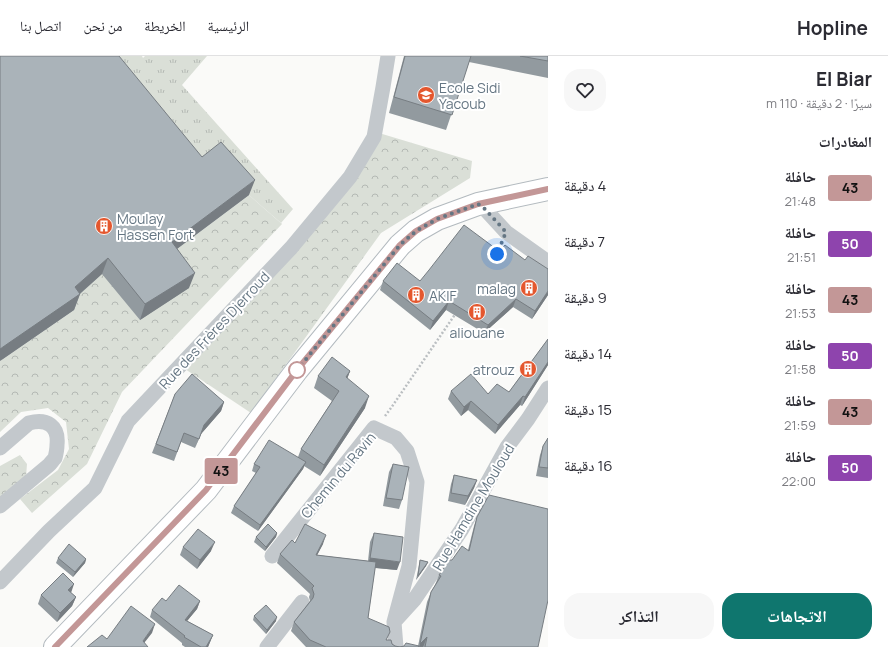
<!DOCTYPE html>
<html lang="ar">
<meta charset="utf-8">
<style>
:root{--surface:#fff;--page:#f7f7f7;--text:#2b2b33;--muted:#7c7c81;--line:#e1e1e2;--accent:#0f766e}
body{margin:0;font-family:Manrope,"Noto Naskh Arabic",sans-serif;background:var(--page);color:var(--text);direction:rtl;height:100vh;display:flex;flex-direction:column;font-size:15px;white-space:nowrap}
*{box-sizing:border-box;margin:0}
p{font-size:13px;color:var(--muted)}
.icon{flex:none;width:22px;height:22px;fill:none;stroke:currentColor;stroke-width:2;stroke-linecap:round;stroke-linejoin:round}
.map{position:relative;flex:1;overflow:hidden;direction:ltr}
.panel{display:flex;flex-direction:column;background:var(--surface);width:340px}
.panel>*{flex:none}
.badge{padding:0 8px;border-radius:3px;font-size:14px;line-height:26px}
.you{position:absolute;width:20px;height:20px;margin:-10px;border:3px solid #fff;border-radius:50%;background:#1a73e8;box-shadow:0 0 0 6px #1a73e833}
.map>.badge{position:absolute;translate:-50% -50%;box-shadow:0 0 0 2px #fff}
h2{padding:0 16px;font-size:15px;line-height:36px}
.round{display:grid;place-items:center;flex:none;width:42px;height:42px;border-radius:16px;background:var(--page)}
.summary{display:flex;align-items:center;justify-content:space-between;height:68px;padding:0 16px}
h1{font-size:19px;font-weight:700;line-height:30px}
.action{display:flex;gap:8px;margin-top:auto;padding:8px 16px}
.action a{flex:1;height:46px;border-radius:16px;background:var(--accent);color:#fff;font-size:16px;font-weight:700;line-height:46px;text-align:center}
.action a+a{background:var(--page);color:var(--text)}
ul{padding:0;list-style:none}
li{display:flex;align-items:center;gap:12px;height:56px;padding:0 16px}
li div{flex:1}
li b{display:block;font-size:15px}
li em{font-style:normal}
li .badge{min-width:44px;font-weight:700;text-align:center}
header{display:flex;align-items:center;gap:24px;box-sizing:border-box;height:56px;padding:0 20px;background:var(--surface);border-bottom:1px solid var(--line)}
header strong{font-size:19px}
nav{display:flex;gap:22px;margin-inline-start:auto;font-size:14px}
main{display:flex;flex:1;min-height:0}
.map>svg:first-child{display:block}
.grass{fill:url(#grass-tufts)}
.forest{fill:url(#forest-crowns)}
.lines{fill:none;stroke-linecap:round;stroke-linejoin:round}
.secondary-casing{stroke:#b3babf;stroke-width:24}
.path{stroke:#bbbfc2;stroke-width:2.5;stroke-dasharray:2 2;stroke-linecap:butt}
.street{stroke:#c3c8cc;stroke-width:15}
.secondary{stroke:#fff;stroke-width:22}
.wall{fill:#929a9f}
.shaded-wall{fill:#777d82}
.building{fill:#aab3b9;stroke:#777d82}
.line-casing{stroke:#fff;stroke-width:9}
.line{stroke:#c39797;stroke-width:6}
.walk{stroke:#657683;stroke-width:4;stroke-dasharray:0 7.2}
.stop-dot{fill:#fff;stroke:#c39797;stroke-width:2}
.labels{text-anchor:middle;dominant-baseline:central;stroke-width:4;stroke-linejoin:round;paint-order:stroke}
.poi-label{font-size:14px;fill:#657683;stroke:#fff;text-anchor:start}
.street-label{font-size:14px;fill:#657683;stroke:#fff}
</style>
<header>
<strong>Hopline</strong>
<nav><a>الرئيسية</a><a>الخريطة</a><a>من نحن</a><a>اتصل بنا</a></nav>
</header>
<main>
<section class="panel">
<div class="summary"><div><h1>El Biar</h1><p>سيرًا · 2 دقيقة · 110 m</p></div><a class="round"><svg class="icon" aria-label="heart" viewBox="0 0 24 24"><path d="M12 20l-8-8c-3-5 5-10 8-4 3-6 11-1 8 4z"/></svg></a></div>
<h2>المغادرات</h2>
<ul>
<li><span class="badge" style="background:#c39797;color:#111">43</span><div><b>حافلة</b><p>21:48</p></div><em>4 دقيقة</em></li>
<li><span class="badge" style="background:#8e44ad;color:#fff">50</span><div><b>حافلة</b><p>21:51</p></div><em>7 دقيقة</em></li>
<li><span class="badge" style="background:#c39797;color:#111">43</span><div><b>حافلة</b><p>21:53</p></div><em>9 دقيقة</em></li>
<li><span class="badge" style="background:#8e44ad;color:#fff">50</span><div><b>حافلة</b><p>21:58</p></div><em>14 دقيقة</em></li>
<li><span class="badge" style="background:#c39797;color:#111">43</span><div><b>حافلة</b><p>21:59</p></div><em>15 دقيقة</em></li>
<li><span class="badge" style="background:#8e44ad;color:#fff">50</span><div><b>حافلة</b><p>22:00</p></div><em>16 دقيقة</em></li>
</ul>
<div class="action"><a>الاتجاهات</a><a>التذاكر</a></div>
</section>
<div class="map">
<svg width="548" height="591" viewBox="0 0 548 591">
<defs>
<pattern id="grass-tufts" width="24" height="20" patternUnits="userSpaceOnUse"><rect width="24" height="20" fill="#dadfd7"/><path d="M3 7l-1-3M5 7V3M7 7l1-3M15 17l-1-3M17 17v-4M19 17l1-3" fill="none" stroke="#b4b9b4"/></pattern>
<pattern id="forest-crowns" width="20" height="18" patternUnits="userSpaceOnUse"><rect width="20" height="18" fill="#dadfd7"/><path d="M2 6a3 3 0 1 1 6 0M12 15a3 3 0 1 1 6 0" fill="none" stroke="#b4b9b4"/></pattern>
</defs>
<rect width="100%" height="100%" fill="#fafaf8"/>
<!-- grass -->
<path class="grass" d="M101,0h41l1,2 2,-2h62l-25,29 111,124 -12,14 -32,-28 -52,-22z"/>
<!-- forest -->
<path class="forest" d="M379,77l93,28 -2,17 -89,55 -130,180 -69,-46z
M249,139l33,29 -160,168 -35,72 -55,49 -12,-14 38,-29 11,-21 -3,-27 -18,-14 -27,4 -21,20v-71l74,-51 -5,-7 33,-29 64,-17z
M20,399l7,9 -1,13 -26,22v-33z"/>
<g class="lines">
<!-- secondary casing -->
<g class="secondary-casing">
<path id="secondary" d="M55,591l151,-157 91,-120 103,-125 16,-14 21,-12 41,-15 70,-15"/>
</g>
<!-- path -->
<path class="path" d="M385,360l6,-8 65,-95"/>
<!-- street -->
<path class="street" d="M478,148l5,3 23,25 42,30
M0,392l29,-25c18,-5 30,3 28,22 0,4 -1,9 -2,13 -2,2 -4,5 -6,7l-49,41
M272,500l102,-128 22,10 11,13 10,31 -8,84 -15,56
M0,526l49,-51 46,-43 33,-67 163,-173 59,-71 24,-40 9,-50 5,-31
M267,591l35,-45
M396,591l-2,-25 20,-22 48,-71 45,-82 21,-28 20,-31"/>
<!-- secondary -->
<use href="#secondary" class="secondary"/>
</g>
<!-- wall -->
<path class="wall" d="M404,0h144v22l-79,-16 -23,68 -57,-17z
M202,101l47,38 -72,54 12,39 -49,32 -38,-46 -22,20 -6,16 -74,51z
M383,225h37l128,14 -16,24 -19,-12 -29,26 -38,-23 -16,20 -50,-40z
M548,283v26l-26,41 -2,-1 -25,29 -27,-24 -7,6 -13,-17 3,-8 37,3 21,-2z
M350,315l-3,8 18,29 -45,68 -16,-10 -1,3 -45,62 -27,-18 3,-7 22,-33 -4,-2 2,-7 44,-7 3,-8 31,-48 -18,-13 4,-12z
M175,338l49,8 -3,9 -20,23 -6,14 -14,-6 -7,19 -22,-8z
M548,382v40l-12,-2 4,-21 3,-9z
M393,408l9,36 -3,9 -16,-3 6,-34z
M454,419l23,5 -3,8 -9,17 -17,-4 3,-17z
M477,461l61,130h-138l18,-1 9,-44 4,-10 4,-7 4,-10 13,-15 16,-10 6,-24z
M277,477l-1,4 -11,14 -11,-9 2,-5z
M374,477l23,37 -22,-2 -7,50 19,22 8,6 5,1h-94l-15,-16 3,-9 16,-21 -1,-4 1,-3 -33,-31 3,-9 15,-11 28,1 -6,11 51,6 2,-19z
M183,491l28,4 -14,18 -17,-14z
M58,502l28,1 -1,4 -12,14 -17,-14z
M420,504l8,2 -2,4 -10,14z
M71,537l5,4 -4,9 -15,16 -19,-18 3,-9z
M166,545h34l-3,8 -10,12 26,14 -5,12h-23l-3,-2v-2l-32,-26 2,-7z
M254,560l22,5 -10,13 -13,-14z"/>
<!-- shaded-wall -->
<path class="shaded-wall" d="M255,124l-6,15 -83,62 6,-15z
M108,202l-6,16 -26,23 4,-3 -6,16 -74,51v-12l75,-62z
M195,217l-6,15 -49,32 5,-16z
M548,235v4l-16,24 3,-8z
M516,243l-3,8 -29,26 4,-8z
M449,245l-3,9 -16,20 3,-9z
M548,306v3l-26,41 3,-9z
M350,315l-4,11v-5z
M369,340l-4,12 -45,68 4,-11z
M523,340l-3,9 -25,29 3,-9z
M471,345l-3,9 -7,6 3,-9z
M224,346l-3,9 -20,23 -6,14 9,-23z
M306,406l-3,7 -45,62 2,-6z
M477,424l-3,8 -9,17 3,-9z
M277,477l-1,4 -11,14 1,-4z
M326,479l-3,9 -10,19 3,-8z
M215,486l-4,9 -14,18 3,-9z
M370,502l30,4 -3,8 -30,-3z
M86,503l-1,4 -12,14 2,-5z
M428,506l-2,4 -10,14 2,-4z
M74,528l-3,9 -3,-3z
M76,541l-4,9 -15,16 3,-9z
M200,545l-3,8 -15,18 3,-7z
M277,561l-1,4 -10,13 1,-4z
M155,568l-3,9 -11,14 2,-6z
M213,579l-5,12h-2z
M427,581l-4,10h-4l1,-3z"/>
<!-- building -->
<path class="building" d="M0,0h119l83,101 19,-15 34,38 -83,62 23,31 -50,31 -37,-46 -33,29 5,7 -80,55z
M405,0h66l-19,59 -58,-18z
M520,0h28v5z
M464,169l35,26 6,-6 20,15 3,-4 20,13v22l-13,20 -19,-12 -28,26 -39,-24 -16,20 -50,-40 14,-18 23,18 9,-11z
M548,283v23l-23,35 -2,-1 -25,29 -27,-24 -7,6 -13,-16 20,-17 17,20 9,-10 12,8z
M332,301l18,14 -4,6 23,19 -45,69 -23,-16 38,-58 -21,-15z
M192,318l32,28 -20,23 -5,14 -15,-6 -7,19 -21,-8 19,-50z
M548,382v30l-9,-1 4,-21z
M269,384l37,22 -46,63 -26,-19 26,-39 -6,-3z
M393,408l16,3 -7,33 -16,-2z
M454,419l23,5 -9,16 -17,-3z
M489,439l59,14v91l-10,47h-113l2,-10 -7,7 11,-52 10,-16 -2,-1 10,-15h3l10,-14 7,5 8,-34z
M268,468l9,9 -11,14 -10,-10z
M305,468l21,11 -10,20 60,7 -8,56 21,9 1,5 -4,8h5l1,4 3,2 5,1h-74l-16,-7 -16,-18 19,-24 1,-4 -2,-6 2,-2 -34,-32 12,-14 3,3z
M198,473l17,13 -15,18 -17,-13z
M374,477l29,4 -3,25 -30,-4z
M69,488l17,15 -11,13 -17,-14z
M420,504l8,2 -10,14z
M63,517l11,11 -6,6 8,7 -16,16 -19,-18z
M179,529l21,16 -15,19 28,15 -7,12h-5l-17,-10 1,-1 -33,-26 10,-12 4,3z
M266,549l11,12 -10,13 -13,-14z
M131,550l24,18 -12,17 5,6h-61l15,-12 5,4z
M406,587l13,3 -1,1h-18l4,-1z"/>
<g class="lines">
<!-- line casing -->
<g class="line-casing">
<path id="line" d="M55,591l151,-157 91,-120 103,-125 16,-14 21,-12 41,-15 70,-15"/>
</g>
<!-- line -->
<use href="#line" class="line"/>
<!-- walk -->
<path class="walk" d="M297,314l103,-125 16,-14 21,-12 41,-15 5,3 23,25 -9,22"/>
</g>
<!-- icons -->
<defs>
<g id="school-disc" transform="scale(0.9)"><circle r="9.5" fill="#e4572e" stroke="#fff"/><path d="M0-5L7-2L0 1L-7-2ZM-4 1L0 2.5L4 1V4Q0 6-4 4Z" fill="#fff"/></g>
<g id="building-disc" transform="scale(0.9)"><circle r="9.5" fill="#e4572e" stroke="#fff"/><path d="M-4-6H4V6H1V3H-1V6H-4ZM-2.5-4.3h1.7v1.8h-1.7ZM.8-4.3h1.7v1.8H.8ZM-2.5-1h1.7V.8h-1.7ZM.8-1h1.7V.8H.8Z" fill="#fff"/></g>
</defs>
<g fill-rule="evenodd">
<use href="#school-disc" x="426" y="39"/>
<use href="#building-disc" x="104" y="170"/>
<use href="#building-disc" x="529" y="232"/>
<use href="#building-disc" x="416" y="239"/>
<use href="#building-disc" x="477" y="256"/>
<use href="#building-disc" x="528" y="313"/>
</g>
<!-- markers -->
<circle class="stop-dot" cx="297" cy="314" r="8"/>
<g class="labels">
<!-- poi labels -->
<g class="poi-label">
<text x="439" y="31">Ecole Sidi<tspan x="439" dy="16">Yacoub</tspan></text>
<text x="117" y="162">Moulay<tspan x="117" dy="16">Hassen Fort</tspan></text>
<text x="516" y="232" text-anchor="end">malag</text>
<text x="429" y="239">AKIF</text>
<text x="477" y="276" text-anchor="middle">aliouane</text>
<text x="515" y="313" text-anchor="end">atrouz</text>
</g>
<!-- street labels -->
<g class="street-label">
<text transform="translate(214 274) rotate(-47)">Rue des Frères Djerroud</text>
<text transform="translate(338 419) rotate(-50)">Chemin du Ravin</text>
<text transform="translate(473 451) rotate(-59)">Rue Hamdine Mouloud</text>
</g>
</g>
</svg>
<div class="you" style="left:497px;top:198px"></div>
<b class="badge" style="left:221px;top:415px;background:#c39797;color:#111">43</b>
</div>
</main>
